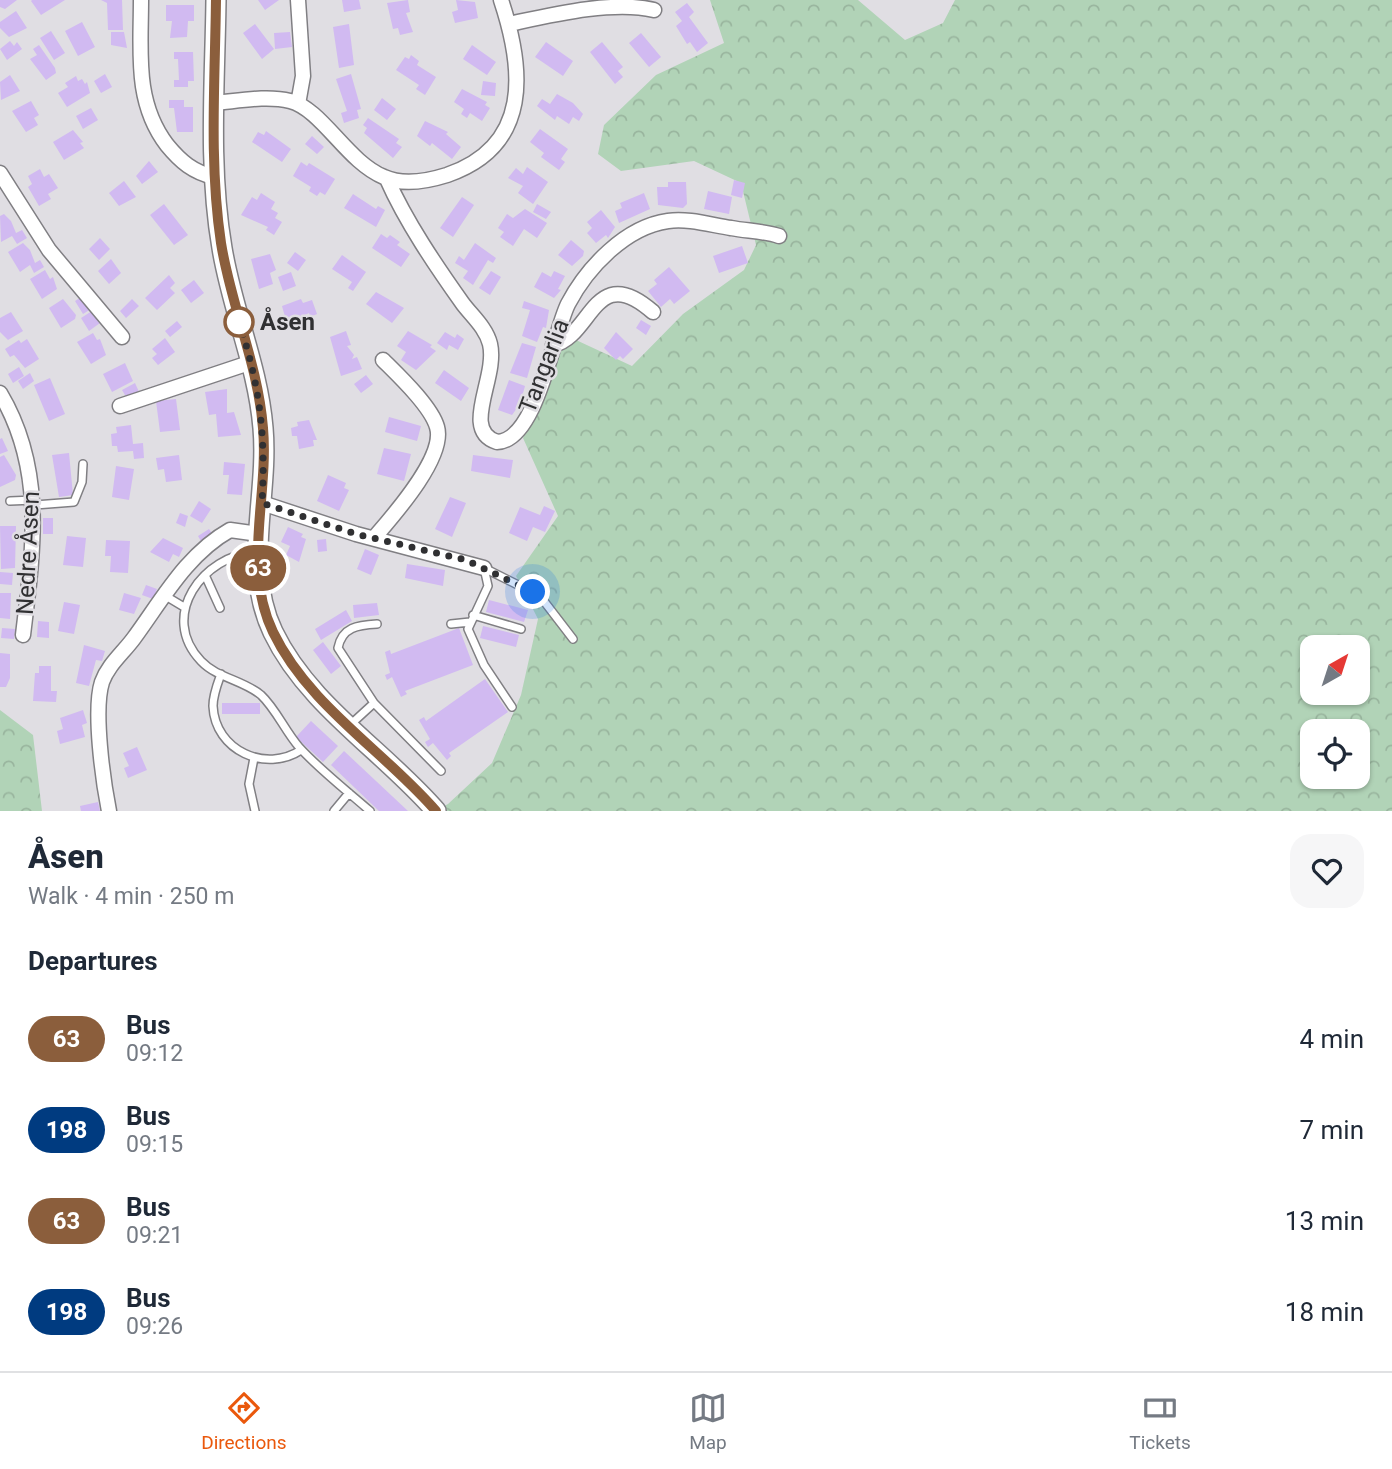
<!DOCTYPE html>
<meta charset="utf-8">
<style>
:root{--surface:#fff;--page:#f6f6f7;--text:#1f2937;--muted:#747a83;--line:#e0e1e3;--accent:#ea580c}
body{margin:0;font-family:Roboto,sans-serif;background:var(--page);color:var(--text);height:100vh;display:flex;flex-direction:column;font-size:26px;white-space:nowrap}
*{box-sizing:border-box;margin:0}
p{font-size:23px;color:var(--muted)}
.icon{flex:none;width:38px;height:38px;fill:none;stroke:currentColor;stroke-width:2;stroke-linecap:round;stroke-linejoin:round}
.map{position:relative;height:811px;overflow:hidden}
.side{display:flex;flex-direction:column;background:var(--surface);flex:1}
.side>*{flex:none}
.badge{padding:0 14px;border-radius:23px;font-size:24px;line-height:46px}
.needle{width:46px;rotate:39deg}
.fabs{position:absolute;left:1300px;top:635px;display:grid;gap:14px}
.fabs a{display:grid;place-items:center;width:70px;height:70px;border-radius:14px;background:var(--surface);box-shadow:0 2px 5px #0004;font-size:35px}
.you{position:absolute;width:35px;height:35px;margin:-18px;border:5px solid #fff;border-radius:50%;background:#1a73e8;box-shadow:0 0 0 10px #1a73e833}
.map>.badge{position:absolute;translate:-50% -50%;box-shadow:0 0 0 4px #fff}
h2{padding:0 28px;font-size:26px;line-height:63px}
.round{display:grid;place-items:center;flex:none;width:74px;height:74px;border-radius:21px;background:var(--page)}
.head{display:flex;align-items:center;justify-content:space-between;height:119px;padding:0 28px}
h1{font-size:33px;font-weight:800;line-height:52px}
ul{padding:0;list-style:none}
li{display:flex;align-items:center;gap:21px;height:91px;padding:0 28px}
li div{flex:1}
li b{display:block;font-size:26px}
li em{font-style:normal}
li .badge{min-width:77px;font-weight:700;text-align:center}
.tabs{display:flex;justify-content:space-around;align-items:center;height:98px;border-top:2px solid var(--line);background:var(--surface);font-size:19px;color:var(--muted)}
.tabs a{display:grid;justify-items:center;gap:4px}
.tabs .on{color:var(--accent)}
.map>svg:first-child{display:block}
.forest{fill:url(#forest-crowns);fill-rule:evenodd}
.building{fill:#d1baf1}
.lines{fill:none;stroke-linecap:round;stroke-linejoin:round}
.lane-casing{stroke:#807f83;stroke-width:10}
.street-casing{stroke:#807f83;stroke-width:17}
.secondary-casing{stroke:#807f83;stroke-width:22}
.lane{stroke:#fff;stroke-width:7}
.street{stroke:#fff;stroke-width:14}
.secondary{stroke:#fff;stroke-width:19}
.line-casing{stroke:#fff;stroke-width:16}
.line{stroke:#8b5e3c;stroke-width:10}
.walk{stroke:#303032;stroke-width:7;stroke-dasharray:0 12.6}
.stop-dot{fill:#fff;stroke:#8b5e3c;stroke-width:3.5}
.labels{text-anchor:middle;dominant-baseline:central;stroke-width:5;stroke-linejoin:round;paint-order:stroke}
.stop-label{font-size:24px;font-weight:bold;fill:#303032;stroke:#e0dee3;text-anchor:start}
.street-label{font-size:24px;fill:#303032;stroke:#e0dee3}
</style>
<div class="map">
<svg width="1392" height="811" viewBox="0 0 1392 811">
<defs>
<pattern id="forest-crowns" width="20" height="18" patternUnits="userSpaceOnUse" patternTransform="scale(1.75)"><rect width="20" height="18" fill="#b1d3b7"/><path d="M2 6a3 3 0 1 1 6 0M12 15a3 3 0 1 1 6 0" fill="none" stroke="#99b59e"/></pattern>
</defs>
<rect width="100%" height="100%" fill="#e0dee3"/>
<!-- forest -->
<path class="forest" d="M710,0h148l47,40 38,-17 12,-23h437v811h-957l13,-7 44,-41 29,-68 17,-76 -22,-43 42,-60 -35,-78 16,-28 18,-57 19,-13 56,26 51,-52 61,-44 12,-25 -15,-62 -47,-22 -73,10 -23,-17 6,-29 52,-50 68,-32zM1312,648h46v45h-46zM1312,732h46v45h-46z
M0,710l33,25 9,76h-42z"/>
<!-- building -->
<path class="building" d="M0,0h17l-12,9 -5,-2z
M65,0l-24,15 -10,-14 1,-1z
M101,0h21l1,30h-15l-1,-27z
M258,0h21l-14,10z
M342,0h17l2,9 -17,3z
M408,0l2,12 -4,1 7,19 -13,3 -2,-7 -5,1 -6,-26z
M456,0l19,2 3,16 -23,5 -3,-11 6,-2z
M687,3l7,9 -5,5 19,26 -11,9 -7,-10 -3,2 -11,-18 6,-5 -7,-9z
M166,5h28v16h-6l-1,16 -17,1 2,-17h-6z
M16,11l11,17 -18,9 -9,-9v-6z
M82,22l13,25 -17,9 -13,-25z
M255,24l19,25 -12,10 -19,-26z
M349,24l5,41 -15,3 -6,-41z
M51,31l14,22 -11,7 -14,-22z
M111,32h13l3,16 -16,-3z
M290,32l2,15 -17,2 -1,-16z
M641,33l20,24 -12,10 -20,-24z
M10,41l4,5 3,-4 5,7 -15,11 -7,-11z
M546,42l27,19 -10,15 -28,-19z
M602,42l21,25 -5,4 5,6 -8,7 -25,-32z
M39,45l16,23 1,5 -10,7 -16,-21 7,-4 -4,-6z
M472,45l24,17 -9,13 -24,-16z
M174,52h19l1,29h-6v6h-14v-7h5l-1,-21h-4z
M411,55l8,6 -2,4 19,12 -11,18 -9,-6 3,-4 -23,-15 9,-13 4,2z
M105,74l7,13 -11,6 -7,-12z
M351,74l10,35 -4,1 2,8 -15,5 -3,-10 6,-2 -11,-32z
M10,75l10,16 -19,9 -1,-18z
M76,76l2,5 4,-2 3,5 2,-2 3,11 -23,14 -9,-14 10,-6 -3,-4z
M483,81l13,2 -1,13 -14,-1z
M462,89l25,13 -2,3 5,3 -8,13 -12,-8 -3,5 -6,-4 3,-5 -10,-7z
M557,94l16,9 10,11 -4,7 -6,-4 -4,7 -12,-8 -2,4 -18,-14 5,-7 8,5z
M382,98l14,11 -9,11 -13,-10z
M169,100h15v7h9v25h-16l-3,-24h-5z
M31,101l8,14 -5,3 4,7 -12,7 -14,-21z
M91,108l7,12 -15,9 -7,-13z
M368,118l31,21 -3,4 6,4 -9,11 -29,-25 3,-5 -4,-3z
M425,121l23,11 -2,2 15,13 -9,12 -20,-16 -2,3 -13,-10z
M540,129l28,20 -7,10 4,3 -6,8 -18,-13 3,-4 -14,-11z
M73,130l10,12 -3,1 4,5 -20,12 -11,-18z
M266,131l25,18 -9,13 -30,-20 6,-10 6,3z
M312,136l12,11 -7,7 -12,-10z
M149,161l9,11 -16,12 -6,-8z
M301,162l6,4 2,-3 26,16 -10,16 -5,-3 -3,4 -8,-5 2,-4 -18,-11z
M527,167l21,15 -15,22 -15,-11 5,-7 -15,-8 8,-10 7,6z
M40,169l4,8 5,-3 9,14 -10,6 3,5 -12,7 -11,-19 4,-3 -4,-8z
M734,180l11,3 -3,15 -11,-3z
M124,181l12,16 -17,9 -10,-13z
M668,182h18l1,22 -4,4 -25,-3 -1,-18h11z
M708,191l24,6 -3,17 -25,-5z
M261,193l14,9 -4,7 7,4 -3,5 7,4 -8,13 -8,-5 2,-3 -27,-12 11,-18 5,3z
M644,193l6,16 -31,14 -4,-12 7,-3 -2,-5z
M353,194l23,15 2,-3 7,4 -9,17 -32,-19z
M462,197l12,8 -21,32 -13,-9z
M164,204l24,31 -14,10 -24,-30z
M537,204l14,8 -5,7 -13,-7z
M525,209l22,14 -10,15 -13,-9 -11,17 -13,-9 4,-5 -6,-4 9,-14 6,4z
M601,210l14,17 -7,11 -2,-3 -10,8 -9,-10 5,-5 -5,-6z
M4,214l7,7 5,12 6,-3 5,8 -10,6 -5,-8 -11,6 -1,-26z
M381,234l6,4 3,-3 10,7 -3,3 13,9 -9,13 -29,-19z
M100,238l10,11 -11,11 -10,-11z
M571,240l13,11 -1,5 -11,10 -14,-11z
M23,243l7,7 5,13 5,-3 4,7 -10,6 -4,-8 -10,7 -12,-20z
M475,243l21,15 -3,5 -5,-3 -15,25 -10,-7 5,-7 -13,-8 4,-7 5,4z
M742,246l6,17 -29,10 -6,-17z
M295,252l11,8 -8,11 -11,-8z
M270,254l6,16 -6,3 3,11 -14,5 -8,-30z
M342,255l24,17 -13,19 -5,-3 4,-6 -20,-13z
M111,259l10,14 -12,11 -11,-13z
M669,267l21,24 -16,13 -4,-5 -9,8 -13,-16 9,-7 -3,-4z
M45,270l5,9 3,-2 4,12 -15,10 -12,-20z
M491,271l10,6 -11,18 -11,-7z
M554,271l11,5 -7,13 3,1 -7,8 -20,-11 8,-15 9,5z
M291,272l5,14 -13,5 -5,-14z
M169,275l6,8 -5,5 5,5 -18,17 -12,-12z
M194,280l10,13 -13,10 -10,-13z
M376,292l28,16 -12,15 -26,-19z
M83,296l8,13 -8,5 -8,-13z
M63,299l13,16 -1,4 -14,9 -12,-20z
M132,299l7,7 -13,12 -6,-7z
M301,299l2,4 9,-3 5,14 -7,3 -1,-4 -22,11 -5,-18z
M524,301l25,9 -3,18 -3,-1 -6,15 -15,-6 8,-26 -8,-2z
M92,311l8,12 -11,8 -8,-13z
M11,312l12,19 -15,9 -8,-8v-14z
M641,320l10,6 -5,9 -10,-7z
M177,321l5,6 -12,10 -5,-6z
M346,331l5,14 -4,1 7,9 -2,4 5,-2 5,12 -21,7 -11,-39z
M408,331l24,14 -2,2 6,4 -20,19 -15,-10 5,-8 -9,-6z
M445,332l10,6 2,-4 7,5 -6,11 -9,-5 -2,5 -10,-7z
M616,332l17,17 -10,10 -3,-3 -4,4 -12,-12z
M93,333l4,7 3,-1 6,16 -15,9 -14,-22z
M165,338l10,14 -17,13 -6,-7 5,-4 -5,-5z
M27,339l12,20 -14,9 -11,-13 -4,2 -5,-8 14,-9 2,3z
M522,343l14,4 -9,31 -17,-5z
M125,363l8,18 -21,11 -9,-18z
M19,367l5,9 -11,7 -5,-9z
M444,370l25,18 -8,13 -26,-18z
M30,373l4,8 -11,8 -5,-8z
M366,375l7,9 -12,9 -7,-9z
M50,378l15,36 -16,7 -15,-36z
M509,380l16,6 -5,18 -8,11 -14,-5z
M135,383l5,11 -12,6 -6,-10z
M227,389v24l7,-1 7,23 -23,2 -2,-23 -7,1 -4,-23z
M176,399l4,31 -20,2 -4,-31z
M389,417l32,9 -4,15 -32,-9z
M309,420l8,20h-4l1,6 -15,3 -2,-13h-5l-1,-8 7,-2 -1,-4z
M131,425l2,19 10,-1 1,15 -10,1 -1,-8 -15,1 -1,-6h-5l-1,-12 6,-1 -1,-6z
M2,438l6,13 -8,3v-15z
M384,448l27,6 -7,27 -27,-7z
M69,453l4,42 -14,2 -7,-42z
M4,455l12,20 -1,5 -15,7v-30z
M179,455l3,25 -16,2 -2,-13 -6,1 -2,-12z
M473,455l40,5 -3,18 -39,-7z
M224,462l21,2 -3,31 -15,-1 2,-19h-6z
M116,466l18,3 -5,31 -17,-3z
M328,475l18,8 -2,5 5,2 -10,21 -22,-10z
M450,497l16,6 -14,34 -17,-8z
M199,501l12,8 -9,14 -12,-7z
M544,506l11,5 -10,21 -12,-5 -6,14 -18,-8 11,-26 20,8z
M180,513l8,3 -3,11 -9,-4z
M43,518h10v16h-10z
M0,526h16l-1,42 -14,1z
M288,527l15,7 -2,3 5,2 -7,23 -13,-7 4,-9 -9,-4z
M209,529l4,6 -11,8 -4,-7z
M67,536l19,2 -3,29 -20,-2z
M163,538l20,10 -4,9 -6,-3 -4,8 -19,-10z
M326,539l1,12 -9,1 -1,-12z
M106,540l24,1 -2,32 -18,-1 1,-16h-6z
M365,549l14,6 -8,20 -14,-6z
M407,564l38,6 -2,16 -38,-8z
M0,572l13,1 -1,12 -12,-1z
M146,585l11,4 -4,10 -11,-4z
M0,593h11l-1,26 -10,-1z
M124,593l17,5 -7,16 -15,-4z
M489,600l39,10 -4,12 -38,-10z
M64,602l16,3 -6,29 -16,-3z
M377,603l2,12 -25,3 -1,-13z
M346,610l6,11 -31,19 -6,-11z
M38,621l11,1v16l-12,-1z
M483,626l36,9 -3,12 -36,-9z
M2,628l13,1 -1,10 -13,-1z
M459,628l14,37 -68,26 2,3 -6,3 -9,-20 -5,3 -2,-5 5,-2 -5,-21 5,-2 1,4z
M323,642l18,24 -10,8 -18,-24z
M84,645l21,6 -3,10 -6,-1 -7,26 -13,-3z
M0,653l10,1v24l-4,9h-6z
M39,666h12v25h6l-1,11 -23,-1 2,-28h4z
M485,679l23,33 -59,41 2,3 -4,4 -14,-17 -5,4 -3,-5 5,-3 -11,-19 5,-3 2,4z
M222,703h38v11h-38z
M83,710l4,13 -5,2 3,12 -25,7 -3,-13 6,-2 -3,-11z
M311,721l27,25 -15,16 -27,-25z
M137,747l10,23 -19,8 -4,-10 5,-2 -6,-13z
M344,751l64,60h-29l-48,-46z
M98,802l2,9h-19l-1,-5z"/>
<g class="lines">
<!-- lane casing -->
<g class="lane-casing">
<path id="lane" d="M10,501l24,-1
M35,505l39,-3 8,-20 1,-18
M256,552c-53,3 -98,64 -55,109 16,17 42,19 60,34 15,14 24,36 38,52 21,23 47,43 71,64
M484,568l4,18 -20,43 16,36 28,42
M484,568l56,28 33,43
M205,575l15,33
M164,595l20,12
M473,615l48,14
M451,624l19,-2
M221,674c-4,11 -8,21 -8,32 2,45 53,67 88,44
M374,703l-36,-55c4,-21 20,-23 39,-24
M350,725l24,-22 67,68
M254,758l-5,26 6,27
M334,811l15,-18"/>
</g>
<!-- street casing -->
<g class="street-casing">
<path id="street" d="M141,0c0,51 -7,102 26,145 14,17 26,27 47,32
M509,24c42,-9 104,-24 145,-14
M215,103c23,-2 52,-8 75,-2 32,8 57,61 94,76 20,9 44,4 63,-2 85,-29 77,-106 54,-175
M298,104l5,-28 -5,-76
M0,173l49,77 73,87
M387,179c19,43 49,87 76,125 10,13 23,24 27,40 8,34 -30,86 7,98 40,-1 56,-108 71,-138 19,-36 57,-77 100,-83 20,-3 43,4 63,7 16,3 33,3 48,8
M553,345c39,-8 41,-85 100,-33
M0,393c46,77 33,158 23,242
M120,406l132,-44
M262,503l94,31 128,34
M374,538c18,-21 72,-81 63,-111 -6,-21 -39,-52 -54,-67
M109,811c-6,-30 -16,-101 -7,-129 6,-17 21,-29 32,-44 28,-38 53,-84 96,-108l29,4"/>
</g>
<!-- secondary casing -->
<g class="secondary-casing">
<path id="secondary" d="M216,0c-1,82 -8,167 6,248 10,62 36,118 41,180 6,68 -21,140 10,204 35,73 111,119 163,179"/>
</g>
<!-- lane -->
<use href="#lane" class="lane"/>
<!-- street -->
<use href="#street" class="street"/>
<!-- secondary -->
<use href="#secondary" class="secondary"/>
</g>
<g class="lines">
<!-- line casing -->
<g class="line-casing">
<path id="line" d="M216,0c-1,81 -7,163 5,243 10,63 37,121 42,185 6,68 -21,140 10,204 35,73 111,119 163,179"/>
</g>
<!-- line -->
<use href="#line" class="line"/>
<!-- walk -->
<path class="walk" d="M239,322c21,64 27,114 23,181l94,31 110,26 67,32"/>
</g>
<!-- markers -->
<circle class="stop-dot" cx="239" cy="322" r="14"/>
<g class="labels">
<!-- stop labels -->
<g class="stop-label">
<text x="260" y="322">Åsen</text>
</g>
<!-- street labels -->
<g class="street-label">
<text transform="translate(544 366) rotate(-69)">Tangarlia</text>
<text transform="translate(28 553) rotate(-87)">Nedre Åsen</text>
</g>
</g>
</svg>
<div class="fabs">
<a><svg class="needle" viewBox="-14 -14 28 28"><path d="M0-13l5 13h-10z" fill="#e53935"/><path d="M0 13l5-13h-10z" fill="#747a83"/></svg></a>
<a><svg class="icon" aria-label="locate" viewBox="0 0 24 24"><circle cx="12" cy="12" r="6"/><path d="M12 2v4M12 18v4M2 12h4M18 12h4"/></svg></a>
</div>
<div class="you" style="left:533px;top:592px"></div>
<b class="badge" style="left:258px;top:568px;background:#8b5e3c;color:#fff">63</b>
</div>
<section class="side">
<div class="head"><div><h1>Åsen</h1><p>Walk · 4 min · 250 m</p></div><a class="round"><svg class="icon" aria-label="heart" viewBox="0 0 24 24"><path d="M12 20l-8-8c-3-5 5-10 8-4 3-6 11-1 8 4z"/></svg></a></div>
<h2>Departures</h2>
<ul>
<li><span class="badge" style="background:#8b5e3c;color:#fff">63</span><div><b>Bus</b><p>09:12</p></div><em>4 min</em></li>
<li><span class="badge" style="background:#003b80;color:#fff">198</span><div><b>Bus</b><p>09:15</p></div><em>7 min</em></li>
<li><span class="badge" style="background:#8b5e3c;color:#fff">63</span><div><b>Bus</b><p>09:21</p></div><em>13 min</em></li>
<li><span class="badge" style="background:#003b80;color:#fff">198</span><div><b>Bus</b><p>09:26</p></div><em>18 min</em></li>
</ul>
</section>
<nav class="tabs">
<a class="on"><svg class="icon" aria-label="directions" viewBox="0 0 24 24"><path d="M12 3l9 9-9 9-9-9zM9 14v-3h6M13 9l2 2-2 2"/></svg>Directions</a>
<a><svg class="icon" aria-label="map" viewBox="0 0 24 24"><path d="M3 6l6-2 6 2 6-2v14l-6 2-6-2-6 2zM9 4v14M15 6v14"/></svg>Map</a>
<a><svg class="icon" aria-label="tickets" viewBox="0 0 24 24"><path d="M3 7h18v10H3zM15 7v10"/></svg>Tickets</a>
</nav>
